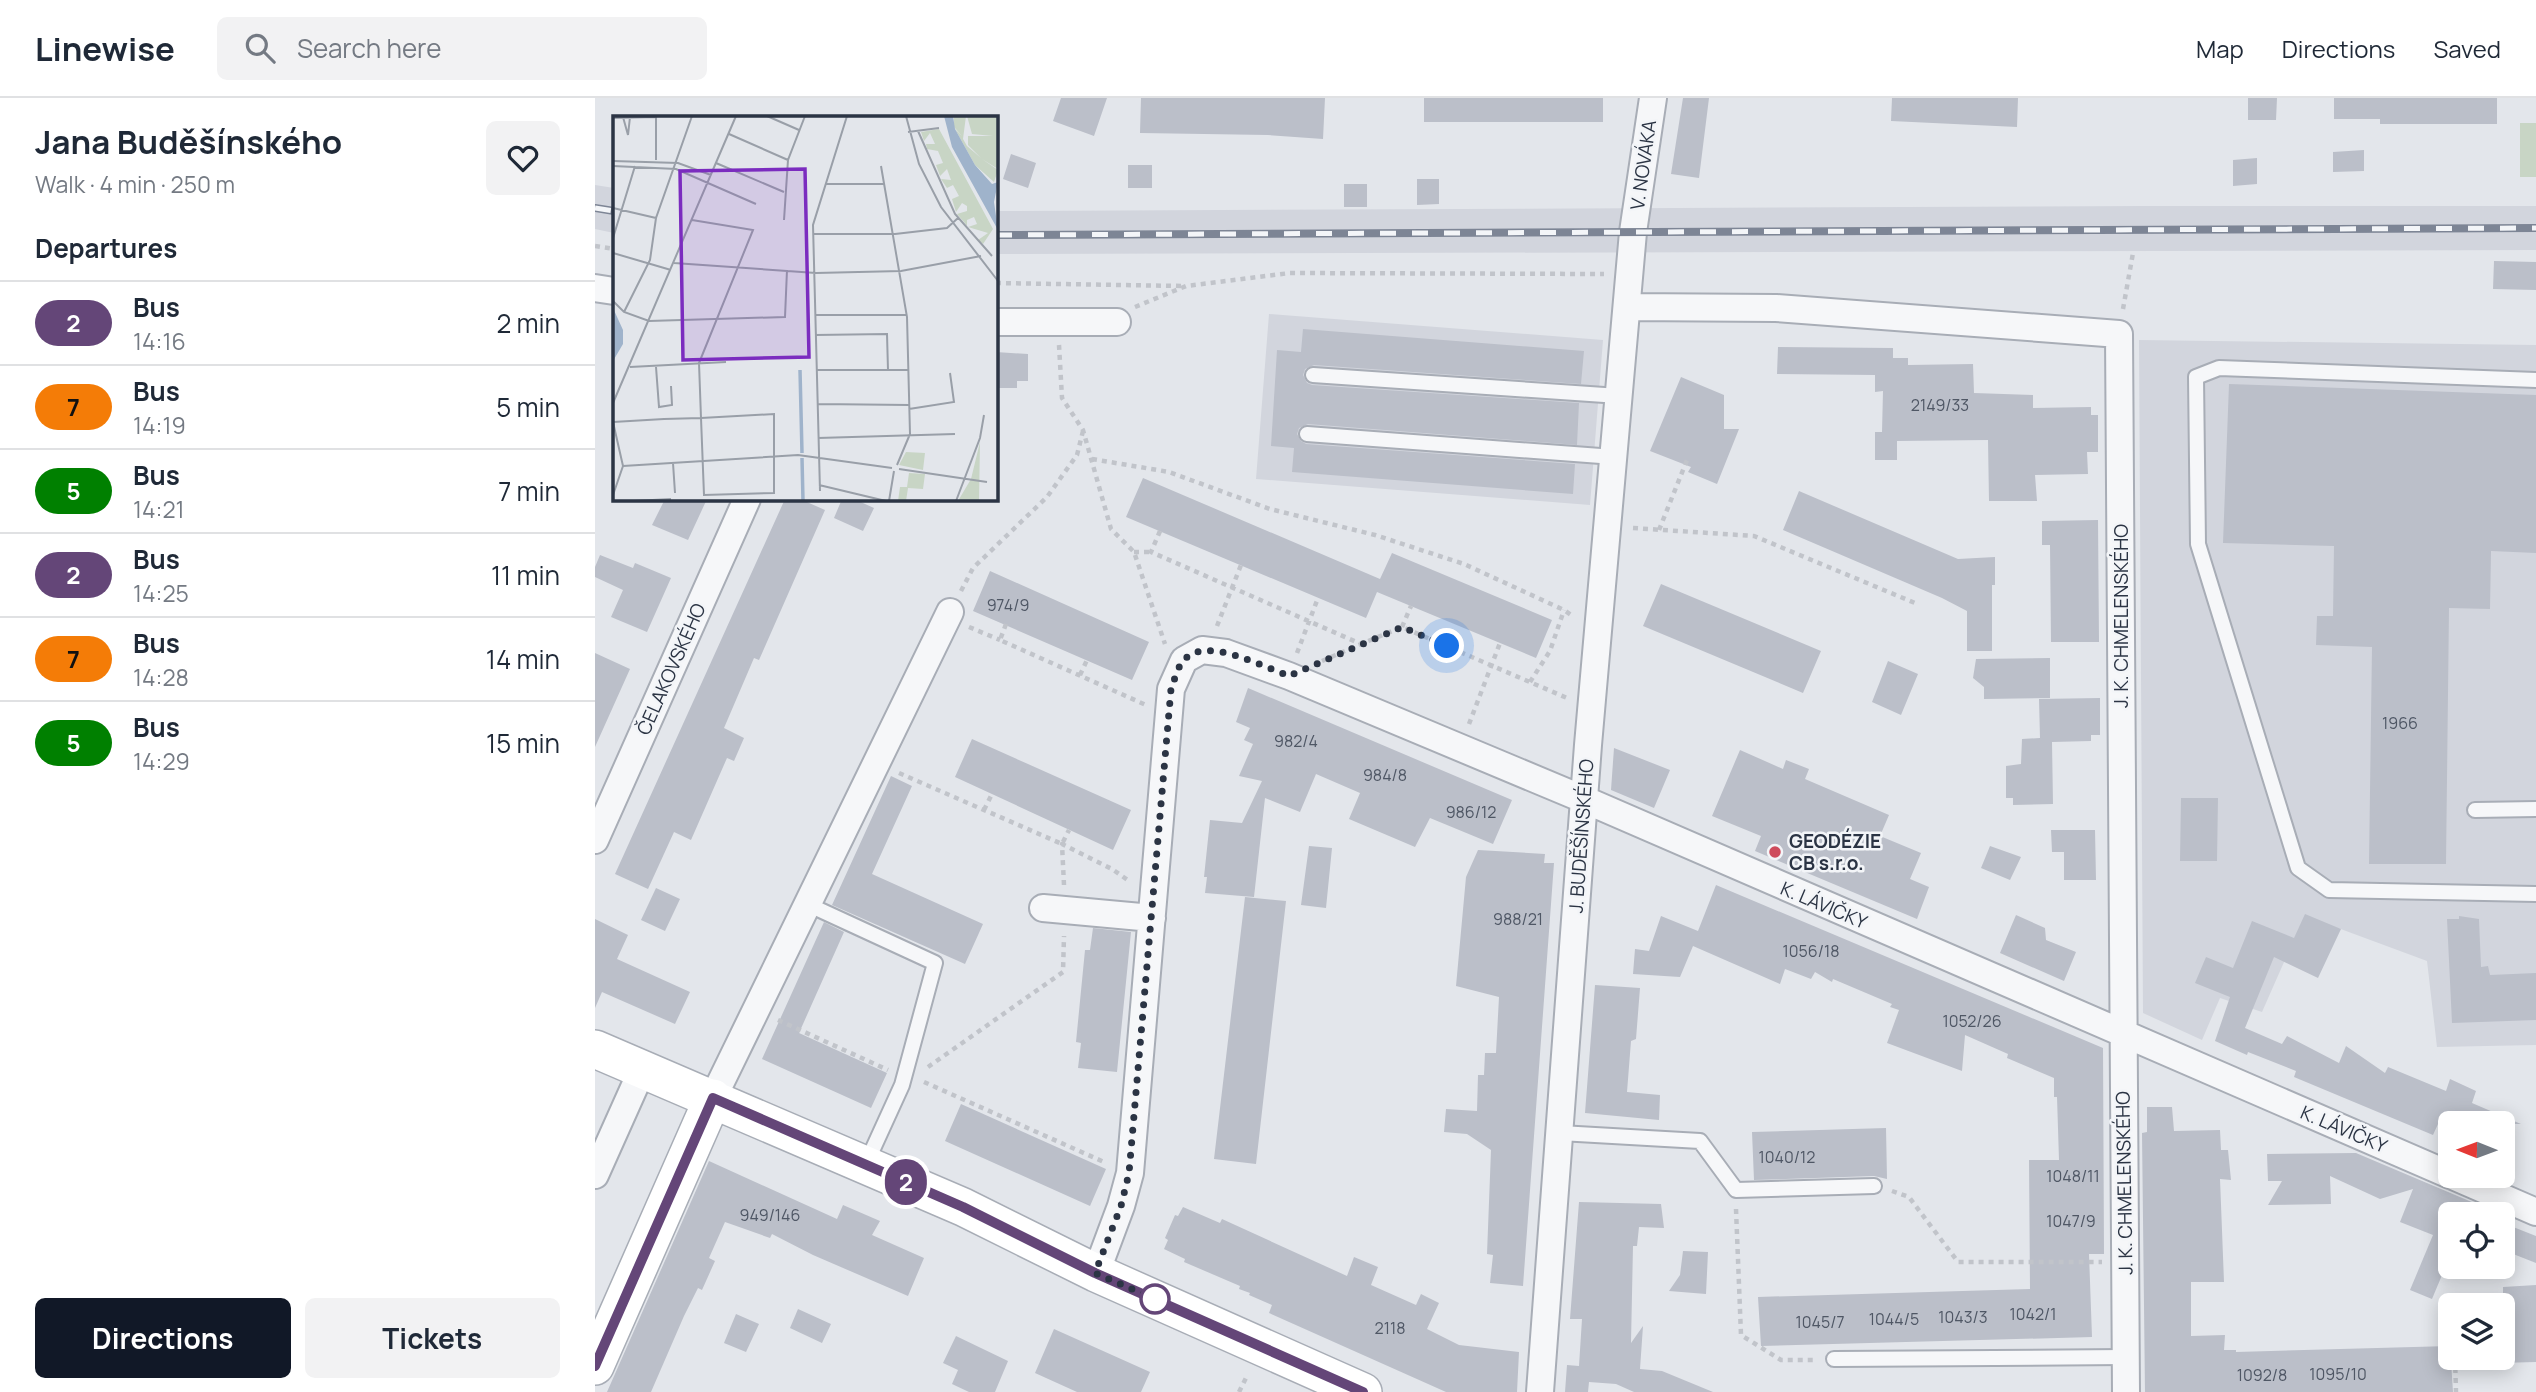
<!DOCTYPE html>
<meta charset="utf-8">
<style>
:root{--surface:#fff;--page:#f2f2f3;--text:#1f2937;--muted:#747a83;--line:#e0e1e3;--accent:#111827}
body{margin:0;font-family:Manrope,sans-serif;background:var(--page);color:var(--text);height:100vh;display:flex;flex-direction:column;font-size:26px;white-space:nowrap}
*{box-sizing:border-box;margin:0}
p{font-size:23px;color:var(--muted)}
.icon{flex:none;width:38px;height:38px;fill:none;stroke:currentColor;stroke-width:2;stroke-linecap:round;stroke-linejoin:round}
.map{position:relative;flex:1;overflow:hidden}
.side{display:flex;flex-direction:column;background:var(--surface);width:595px}
.side>*{flex:none}
.badge{padding:0 14px;border-radius:23px;font-size:24px;line-height:46px}
.needle{width:46px;rotate:271deg}
.fabs{position:absolute;left:1843px;top:1013px;display:grid;gap:14px}
.fabs a{display:grid;place-items:center;width:77px;height:77px;border-radius:10px;background:var(--surface);box-shadow:0 4px 18px #0003;font-size:35px}
.you{position:absolute;width:35px;height:35px;margin:-18px;border:5px solid #fff;border-radius:50%;background:#1a73e8;box-shadow:0 0 0 10px #1a73e833}
.map>.badge{position:absolute;translate:-50% -50%;box-shadow:0 0 0 4px #fff}
h2{padding:0 35px;font-size:26px;line-height:63px}
.round{display:grid;place-items:center;flex:none;width:74px;height:74px;border-radius:10px;background:var(--page)}
.head{display:flex;align-items:center;justify-content:space-between;height:119px;padding:0 35px}
h1{font-size:33px;font-weight:700;line-height:52px}
.primary-button{display:flex;gap:14px;margin-top:auto;padding:14px 35px}
.primary-button a{flex:1;height:80px;border-radius:10px;background:var(--accent);color:#fff;font-size:28px;font-weight:700;line-height:80px;text-align:center}
.primary-button a+a{background:var(--page);color:var(--text)}
ul{padding:0;list-style:none}
li{display:flex;align-items:center;gap:21px;height:84px;padding:0 35px;border-top:2px solid var(--line)}
li div{flex:1}
li b{display:block;font-size:26px}
li em{font-style:normal}
li .badge{min-width:77px;font-weight:700;text-align:center}
header{display:flex;align-items:center;gap:42px;box-sizing:border-box;height:98px;padding:0 35px;background:var(--surface);border-bottom:2px solid var(--line)}
header strong{font-size:33px}
nav{display:flex;gap:38px;margin-inline-start:auto;font-size:24px}
.search{width:490px;height:63px;background:var(--page);display:flex;align-items:center;gap:18px;box-sizing:border-box;padding:0 24px;border-radius:10px;color:var(--muted);font-size:26px}
main{display:flex;flex:1;min-height:0}
.map>svg:first-child{display:block}
.built{fill:#d2d5dd}
.green{fill:#c8d5c5}
.building{fill:#bbbfc9}
.lines{fill:none;stroke-linecap:round;stroke-linejoin:round}
.lane-casing{stroke:#a8adb6;stroke-width:18}
.street-casing{stroke:#a8adb6;stroke-width:30}
.secondary-casing{stroke:#a8adb6;stroke-width:40}
.path{stroke:#c1c4ca;stroke-width:4.5;stroke-dasharray:5 5;stroke-linecap:butt}
.lane{stroke:#f6f7f9;stroke-width:14}
.street{stroke:#f6f7f9;stroke-width:26}
.secondary{stroke:#fff;stroke-width:37}
.rail-casing{stroke:#7d8595;stroke-width:8}
.rail{stroke:#f3f5f8;stroke-width:5;stroke-dasharray:16;stroke-linecap:butt}
.line-casing{stroke:#fff;stroke-width:16}
.line{stroke:#644678;stroke-width:10}
.walk{stroke:#2b3444;stroke-width:7;stroke-dasharray:0 12.6}
.poi-dot{fill:#ce4b5c;stroke:#f3f5f8;stroke-width:2.5}
.stop-dot{fill:#fff;stroke:#644678;stroke-width:3.5}
.labels{text-anchor:middle;dominant-baseline:central;stroke-width:5;stroke-linejoin:round;paint-order:stroke}
.number-label{font-size:16px;fill:#4f5765}
.street-label{font-size:19px;fill:#2b3444;stroke:#f3f5f8}
.poi-label{font-size:19px;font-weight:bold;fill:#2b3444;stroke:#f3f5f8;text-anchor:start}
.inset-river{fill:none;stroke:#9fb3cb;stroke-width:3.5}
.inset-road{fill:none;stroke:#999fa8;stroke-width:2}
.view{fill:#7b2cbf;fill-opacity:0.15;stroke:#7b2cbf;stroke-width:3.5}
.inset-edge{fill:none;stroke:#2b3444;stroke-width:3.5}
</style>
<header>
<strong>Linewise</strong>
<div class="search"><svg class="icon" aria-label="search" viewBox="0 0 24 24"><circle cx="10" cy="10" r="6"/><path d="M15 15l6 6"/></svg>Search here</div>
<nav><a>Map</a><a>Directions</a><a>Saved</a></nav>
</header>
<main>
<section class="side">
<div class="head"><div><h1>Jana Buděšínského</h1><p>Walk · 4 min · 250 m</p></div><a class="round"><svg class="icon" aria-label="heart" viewBox="0 0 24 24"><path d="M12 20l-8-8c-3-5 5-10 8-4 3-6 11-1 8 4z"/></svg></a></div>
<h2>Departures</h2>
<ul>
<li><span class="badge" style="background:#644678;color:#fff">2</span><div><b>Bus</b><p>14:16</p></div><em>2 min</em></li>
<li><span class="badge" style="background:#f47c07;color:#111">7</span><div><b>Bus</b><p>14:19</p></div><em>5 min</em></li>
<li><span class="badge" style="background:#008000;color:#fff">5</span><div><b>Bus</b><p>14:21</p></div><em>7 min</em></li>
<li><span class="badge" style="background:#644678;color:#fff">2</span><div><b>Bus</b><p>14:25</p></div><em>11 min</em></li>
<li><span class="badge" style="background:#f47c07;color:#111">7</span><div><b>Bus</b><p>14:28</p></div><em>14 min</em></li>
<li><span class="badge" style="background:#008000;color:#fff">5</span><div><b>Bus</b><p>14:29</p></div><em>15 min</em></li>
</ul>
<div class="primary-button"><a>Directions</a><a>Tickets</a></div>
</section>
<div class="map">
<svg width="1941" height="1294" viewBox="0 0 1941 1294">
<rect width="100%" height="100%" fill="#e3e6eb"/>
<!-- built -->
<path class="built" d="M0,87l19,3v45l-19,-4z
M1549,108h392v44l-1540,4v-43z
M674,216l334,26 -13,165 -334,-26z
M1544,242l397,5v700l-99,2 -10,-86 -89,-33h-39l-37,84 -42,-14 -18,42 -59,-27z"/>
<!-- green -->
<path class="green" d="M1925,25h16v54h-16z"/>
<!-- building -->
<path class="building" d="M466,0h46l-13,38 -41,-15z
M546,0h184l-2,41 -55,-4 -128,-2z
M829,0h179v24h-179z
M1088,0h26l-10,80 -28,-4z
M1297,0h126l-1,29 -126,-6z
M1653,0h29l-1,22h-28z
M1739,0h163v26h-117v-5h-46z
M1769,52v21l-31,1v-20z
M416,56l25,9 -8,25 -25,-9z
M1662,60v26l-24,2v-26z
M533,67h24v23h-24z
M822,81h22v25l-22,1z
M749,86h23v23h-23z
M1899,163l42,1v28l-43,-1z
M708,231l281,22 -3,33 -267,-19 -9,4 -2,6 4,8 5,2 267,18 -2,42 -269,-21 -9,4 -2,6 4,7 5,3 269,20 -2,30 -281,-22 2,-24 -23,-2 6,-96 24,2z
M1183,249l115,1v10h15v7l65,-1 1,29 59,2v13l58,-1v8h7v37h-11l1,22 -53,1 2,26h-48l-1,-61 -91,1v19h-22v-28h7l1,-41 -8,1v-17l-98,-1z
M401,254l32,2v27h-11v7h-21z
M1086,279l43,18v34h15l-22,55 -29,-12 3,-5 -41,-16z
M1634,286l307,11v158l-45,-2 -1,58 -41,-1 -3,256h-77l3,-217 -56,-2 1,-29h16l1,-70 -111,-3z
M548,380l237,101 12,-26 160,67 -16,38 -159,-66 -11,26 -240,-101z
M1204,393l159,68 37,-2v28h-3v66h-25v-40l-25,-13 -159,-68z
M70,401h42l-19,41 -36,-15z
M190,401h15l25,11 -66,150 -5,-2 -30,70 20,10 -10,23 -7,-3 -36,82 -17,-8 -26,57 -33,-15z
M247,401h12l20,9 -11,23 -29,-13z
M1503,422l1,122h-48l-1,-97h-8v-24z
M5,457l33,13 2,-5 36,15 -24,54 -36,-15 12,-27 -28,-13v-10z
M395,473l159,71 -17,38 -159,-69z
M1066,486l160,67 -18,42 -160,-67z
M0,555l35,16 -35,78z
M1455,560v40l-66,1v-12l-11,-9 3,-19z
M1293,563l30,13 -17,41 -29,-13z
M653,590l264,112 -19,44 -63,-26 -15,29 -66,-28 11,-26 -44,-19 -16,38 -35,-14 -11,99 -49,-4 2,-16h-3l6,-57 32,3 20,-42 -23,-5 14,-32 -9,-4 6,-12 -14,-6z
M1505,600v37h-9v6l-39,1 1,62 -40,1v-7h-7v-32l15,-2 1,-25 18,-1 -1,-39z
M377,641l159,71 -18,40 -158,-73z
M1019,650l56,22 -16,38 -43,-18z
M1145,652l43,19 3,-9 23,9 -4,10 84,36 -9,21 41,17 -11,26 19,8 -12,32 -162,-68 6,-15 -49,-20z
M296,678l21,10 -40,88 111,50 -18,40 -133,-59z
M1586,700h37l-1,63h-37z
M1456,732h44l1,50h-32v-28h-12z
M714,748l23,2 -6,60 -25,-3z
M1395,748l31,11 -11,23 -29,-12z
M883,752l67,4 -1,9h10l-31,423 -33,-3 3,-28 -6,-1 4,-104 -24,-16 -23,-2 2,-23 31,2 1,-36h6l1,-22h11l3,-56 -43,-11 10,-109z
M1121,787l387,163 1,206h-15l3,83 -331,9 -3,-49 272,-8 -1,-129h30l-2,-63h-3v-19l-47,-20 1,-4 -43,-19 -3,36 -75,-28 12,-33 -9,-3 2,-3 -59,-25 -1,3 -17,-10 -4,7 -26,-10 -5,15 -87,-38 -13,31 -47,-3 2,-25 14,2 12,-35 37,15z
M61,790l24,11 -15,32 -24,-11z
M650,799l41,4 -30,263 -42,-5z
M1710,816l36,15 -23,49 -44,-21 -29,71 37,16 5,-8 52,27 7,-17 39,27 3,-6 58,24 4,-12 26,12 -4,12 49,21h-83l-5,11 -139,-58 2,-6 -48,-19 -1,3 -32,-14 15,-44 -35,-14 11,-26 27,11 19,-47 42,17z
M1421,817l29,13 1,12 30,12 -12,29 -64,-28z
M1864,818l20,3 2,48 7,-1 2,9 46,-2v47l-84,3 -5,-104h12z
M0,821l33,16 -11,24 73,33 -15,32 -73,-32 -7,16z
M229,824l20,10 -45,101 88,40 -16,35 -109,-49z
M498,830l38,4 -14,140 -39,-4 3,-25 -5,-1 9,-92h5z
M1000,887l45,3 -4,51 -5,2 -4,51 33,3 -1,25 -74,-7z
M366,1006l145,65 -16,37 -145,-65z
M1552,1009h25l2,24 46,-1 1,20h7l3,30 -11,-1 4,103h-33v54l34,-1 -1,15h12v2l214,-6 3,46h-308l-3,-259 5,-1z
M1291,1030l1,51 -13,-3 -120,4 -2,-48z
M1761,1055l144,61h-50v42l-18,43 -22,-9 23,-55 -33,-13 13,-33 -33,10 -50,-23 1,28 -63,1 14,-24h-14l-1,-27z
M114,1063l128,58 6,-14 37,16 -8,14 52,23 -16,38 -95,-41 -41,-21 -2,4 -45,-16 -16,36 6,3 -13,29 -4,-2 -14,28 -33,76h-44z
M984,1104l82,2 3,24 -25,-1 -2,19h-4l-2,97 12,-17 -3,43 22,2 51,21h-79l-18,-8 -27,-2 -1,10h-23l2,-27 12,1 3,-47h-12z
M588,1109l37,16 2,-4 125,57 7,-19 24,10 -7,18 45,20 5,-11 18,9 -12,26 32,16 60,7 -2,40h-71l-177,-79 3,-8 -23,-10 1,-2 -11,-4 1,-3 -56,-24 1,-3 -21,-10 4,-9 -3,-2 10,-23 3,1z
M1908,1125l33,13v27l-33,-13z
M1088,1153l25,1 -2,42 -37,-3 11,-16z
M1941,1187v77l-37,1v-5h4v-71z
M203,1211l33,15 -9,19 -32,-15z
M141,1216l23,10 -13,28 -22,-9z
M459,1231l96,43 -9,20h-64l-42,-19z
M361,1238l52,25 -13,31h-26l-17,-8 6,-14 -15,-7z"/>
<g class="lines">
<!-- lane casing -->
<g class="lane-casing">
<path id="lane" d="M718,277l306,21
M1941,282l-317,-12 -23,9 2,167 100,324 31,22 207,4
M712,336l307,23
M1880,712l61,-1
M212,806l128,59 -33,122 -36,79
M965,1035l140,8 36,49 138,-4
M1239,1261l291,-2"/>
</g>
<!-- street casing -->
<g class="street-casing">
<path id="street" d="M0,190l19,3
M1032,209l149,1 343,26 7,1058
M401,224h121
M0,742l152,-341
M448,810l109,10
M118,1000l237,-486
M0,1077l47,-105
M1858,1078l83,36
M501,1175l25,-67 9,-33 41,-484 13,-29 18,-10 24,3 63,23 294,123 867,376
M945,1294l48,-647 45,-513 20,-134"/>
</g>
<!-- secondary casing -->
<g class="secondary-casing">
<path id="secondary" d="M0,951l368,158 133,66 267,119
M0,1268l118,-268"/>
</g>
<!-- path -->
<path class="path" d="M0,148l19,3
M401,185l188,3
M540,209l51,-21 104,-13 314,1
M1528,211l10,-56
M464,247l3,53 21,32 28,99 23,23 31,92
M497,361l77,13 101,37 105,26 89,29 100,46 10,7
M1038,430l121,8 161,67
M1064,432l28,-70
M565,433l-9,21 210,92 41,-17 165,71
M539,454h17
M366,493l12,-23 74,-71 30,-42 6,-24
M411,526l-6,16 146,65
M622,528l24,-61
M374,529l31,13
M807,529l9,-21
M702,555l21,-55
M727,563l39,-17
M485,577l7,-15
M935,584l20,-31 14,-41
M874,626l31,-81
M304,675l163,71 7,-14
M389,712l8,-16
M469,787l-2,-41 50,25 17,12
M183,922l110,50
M333,969l135,-95 1,-36
M329,984l180,80
M1297,1093l17,6 49,65h144
M1141,1111l5,126 40,25h34
M1860,1260l1,34
M644,1294l8,-16"/>
<!-- lane -->
<use href="#lane" class="lane"/>
<!-- street -->
<use href="#street" class="street"/>
<!-- secondary -->
<use href="#secondary" class="secondary"/>
<!-- rail casing -->
<g class="rail-casing">
<path id="rail" d="M0,110l19,3
M401,137l1540,-7"/>
</g>
<!-- rail -->
<use href="#rail" class="rail"/>
</g>
<g class="lines">
<!-- line casing -->
<g class="line-casing">
<path id="line" d="M0,1268l118,-268 250,109 132,66 268,119"/>
</g>
<!-- line -->
<use href="#line" class="line"/>
<!-- walk -->
<path class="walk" d="M560,1201l-60,-26 26,-67 8,-33 42,-484c4,-10 6,-22 14,-30 21,-23 79,8 104,17l113,-49 45,19"/>
</g>
<!-- markers -->
<circle class="poi-dot" cx="1180" cy="754" r="7"/>
<circle class="stop-dot" cx="560" cy="1201" r="14"/>
<g class="labels">
<!-- number labels -->
<g class="number-label">
<text x="1345" y="307">2149/33</text>
<text x="413" y="507">974/9</text>
<text x="1805" y="625">1966</text>
<text x="701" y="643">982/4</text>
<text x="790" y="677">984/8</text>
<text x="876" y="714">986/12</text>
<text x="923" y="821">988/21</text>
<text x="1216" y="853">1056/18</text>
<text x="1377" y="923">1052/26</text>
<text x="1192" y="1059">1040/12</text>
<text x="1478" y="1078">1048/11</text>
<text x="175" y="1117">949/146</text>
<text x="1476" y="1123">1047/9</text>
<text x="1438" y="1216">1042/1</text>
<text x="1368" y="1219">1043/3</text>
<text x="1299" y="1221">1044/5</text>
<text x="1225" y="1224">1045/7</text>
<text x="795" y="1230">2118</text>
<text x="1743" y="1276">1095/10</text>
<text x="1667" y="1277">1092/8</text>
</g>
<!-- street labels -->
<g class="street-label">
<text transform="translate(1048 67) rotate(-82)">V. NOVÁKA</text>
<text transform="translate(1526 518) rotate(-90)">J. K. CHMELENSKÉHO</text>
<text transform="translate(76 571) rotate(-66)">ČELAKOVSKÉHO</text>
<text transform="translate(986 738) rotate(-86)">J. BUDĚŠÍNSKÉHO</text>
<text transform="translate(1229 807) rotate(23)">K. LÁVIČKY</text>
<text transform="translate(1749 1031) rotate(23)">K. LÁVIČKY</text>
<text transform="translate(1529 1085) rotate(-91)">J. K. CHMELENSKÉHO</text>
</g>
<!-- poi labels -->
<g class="poi-label">
<text x="1194" y="743">GEODÉZIE<tspan x="1194" dy="22">CB s.r.o.</tspan></text>
</g>
</g>
<!-- overview -->
<g transform="translate(18 18)">
<rect width="385" height="385" fill="#e3e6eb"/>
<path d="M341,0h12l-3,23 4,7 14,12 -13,-13v-9h25l-21,-2 -5,-18h31v53l-16,-10 16,11 -4,12 -19,-17 -20,-36 7,7 -8,-9zM326,13l54,100 -10,15 -5,-4 10,-7 -20,-6 9,-3 -3,-7 -7,3v6l-3,-4 -7,-8 10,-3v-5l-5,-3 -6,9 -4,-13 7,-3 -6,-11 -6,3 -6,-9 10,1 -4,-11 -7,7 -4,-11 7,-2 -5,-12 -11,-2 -1,-5h9l-5,-11 -6,8 -3,-9zM367,326l-1,59h-21l13,-22zM293,336l19,1 -2,17 -24,-5zM296,357l16,1 -2,15 -15,-1 -2,13h-8l2,-14h7z" fill="#c8d5c5"/>
<path d="M331,0h9l2,13 20,36 17,19 6,-2 -4,20 4,28 -46,-83zM0,192l10,22v14l-10,17z" fill="#9fb3cb"/>
<path class="inset-river" d="M187,254l2,83M189,342l1,43"/>
<path class="inset-road" d="M154,0l32,14M293,0l13,48 22,43 57,74M10,1l5,18 2,-18M0,2l43,-1M305,15l37,83 37,42M295,16l31,-4M116,18l59,26M43,44v-44M0,45l65,2 33,12M103,47l68,29M0,50l63,3 80,35M268,50l26,151 3,117 -13,31M212,68h59M0,92l43,10M171,104l4,-60 17,-44M200,118h82l52,-6 11,-10M0,122l22,-72M0,137l58,17M61,147l142,10 85,-2 80,-15M0,185l11,11 25,9 136,-4 2,-47M11,196l26,-52 6,-42 36,-102M202,199h92M202,219l72,-1 1,36M17,251l96,-5M43,251l3,40 13,-2 -1,-19M203,254h93M0,287l123,-287M205,288l91,1M296,293l45,-7 -4,-29M0,306l51,-3 37,-1 73,-4v79l-70,2 -3,-77 -2,-55 54,-133 -61,-10M205,322l137,-4M60,347l2,30M10,350l175,-11 94,13M286,353l88,13M206,369l67,16M207,375l-7,-266 34,-109M0,379l10,-29 -10,-44M21,385l37,-2M276,385l5,-30M343,385l24,-63 4,-23"/>
<path class="view" d="M192,53l4,188 -126,3 -3,-189z"/>
<rect width="385" height="385" class="inset-edge"/>
</g>
</svg>
<div class="fabs">
<a><svg class="needle" viewBox="-14 -14 28 28"><path d="M0-13l5 13h-10z" fill="#e53935"/><path d="M0 13l5-13h-10z" fill="#747a83"/></svg></a>
<a><svg class="icon" aria-label="locate" viewBox="0 0 24 24"><circle cx="12" cy="12" r="6"/><path d="M12 2v4M12 18v4M2 12h4M18 12h4"/></svg></a>
<a><svg class="icon" aria-label="layers" viewBox="0 0 24 24"><path d="M12 4l9 5-9 5-9-5zM3 14l9 5 9-5"/></svg></a>
</div>
<div class="you" style="left:852px;top:548px"></div>
<b class="badge" style="left:311px;top:1084px;background:#644678;color:#fff">2</b>
</div>
</main>
